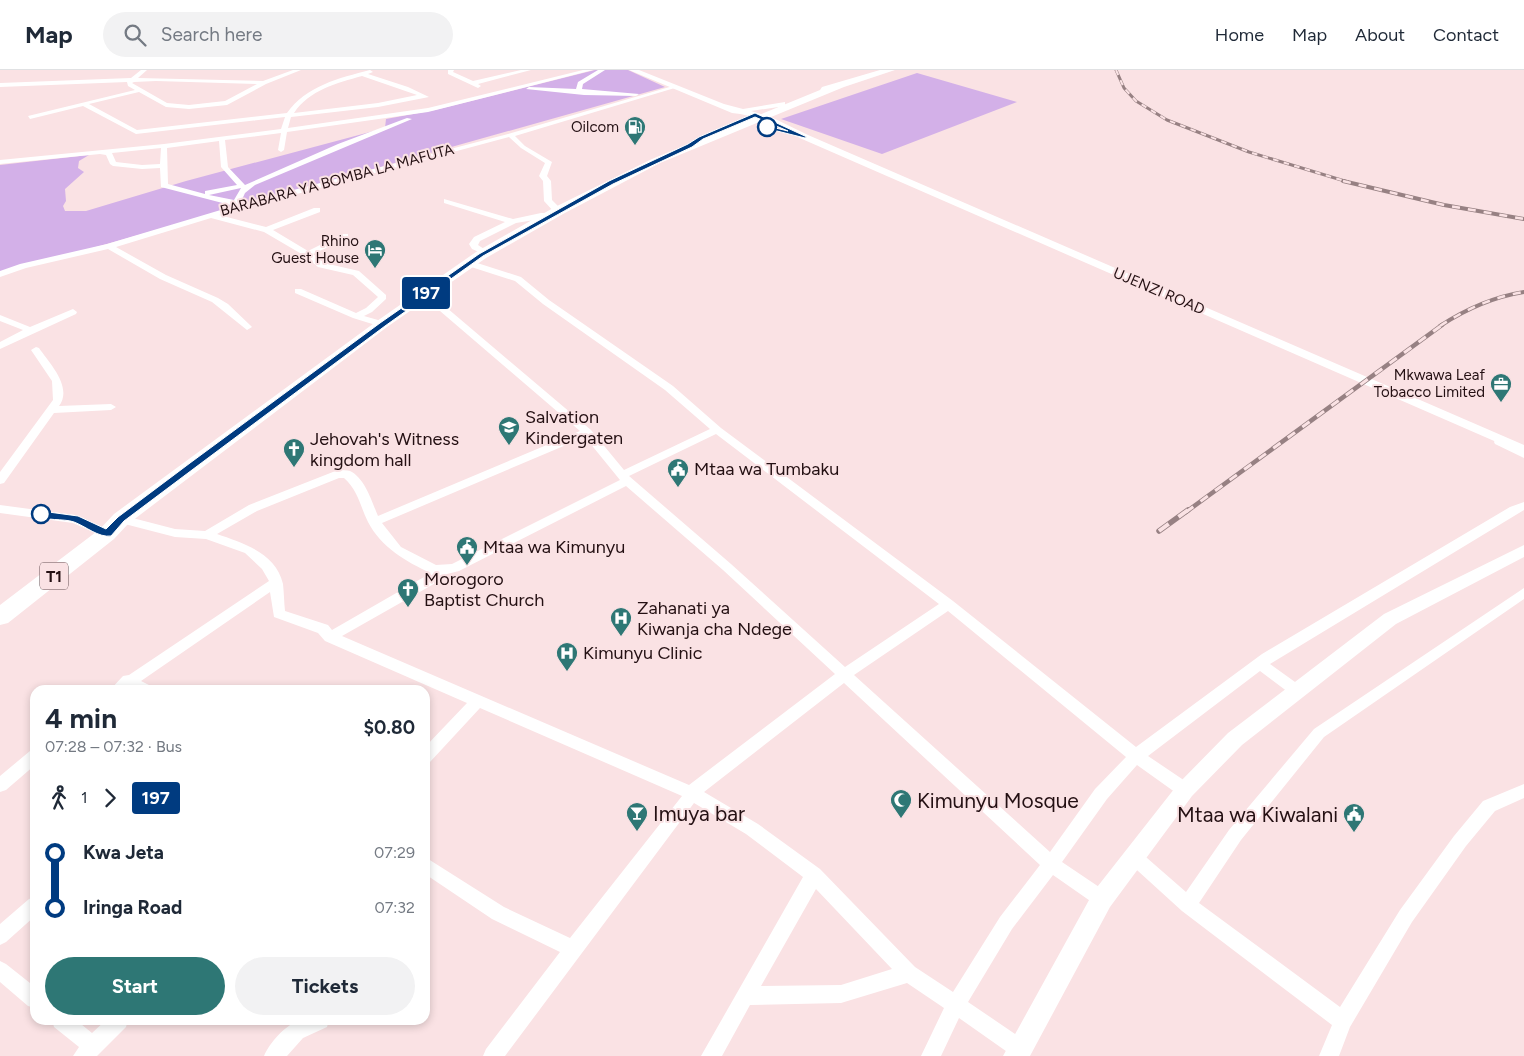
<!DOCTYPE html>
<meta charset="utf-8">
<style>
:root{--surface:#fff;--page:#f2f2f3;--text:#1f2937;--muted:#747a83;--line:#e0e1e3;--accent:#2e7775}
body{margin:0;font-family:Figtree,sans-serif;background:var(--page);color:var(--text);height:100vh;display:flex;flex-direction:column;font-size:19px;white-space:nowrap}
*{box-sizing:border-box;margin:0}
p{font-size:16px;color:var(--muted)}
.icon{flex:none;width:28px;height:28px;fill:none;stroke:currentColor;stroke-width:2;stroke-linecap:round;stroke-linejoin:round}
.map{position:relative;flex:1;overflow:hidden}
.panel{position:absolute;left:30px;top:615px;width:400px;height:340px;display:flex;flex-direction:column;background:var(--surface);border-radius:15px;box-shadow:0 2px 8px #0003}
.panel>*{flex:none}
.badge{padding:0 10px;border-radius:4px;font-size:18px;line-height:32px}
.map>.badge{position:absolute;translate:-50% -50%;box-shadow:0 0 0 2px #fff}
.legs{display:flex;align-items:center;gap:8px;height:55px;padding:0 15px;font-size:16px}
.legs p{margin-inline-start:auto}
.summary{display:flex;align-items:center;justify-content:space-between;height:85px;padding:0 15px}
h1{font-size:28px;font-weight:700;line-height:38px}
.cta{display:flex;gap:10px;margin-top:auto;padding:10px 15px}
.cta a{flex:1;height:58px;border-radius:30px;background:var(--accent);color:#fff;font-size:20px;font-weight:700;line-height:58px;text-align:center}
.cta a+a{background:var(--page);color:var(--text)}
ul{padding:0 15px;list-style:none}
li{display:flex;align-items:center;gap:18px;height:55px;font-size:19px}
li i{display:grid;place-items:center;width:8px;height:100%;margin:0 6px;background:currentColor}
li i::after{content:'';width:12px;height:12px;margin:-6px;border:4px solid;border-radius:50%;background:var(--surface)}
li p{margin-inline-start:auto}
li:first-child i{background:linear-gradient(#0000 50%,currentColor 0)}
li:last-child i{background:linear-gradient(currentColor 50%,#0000 0)}
header{display:flex;align-items:center;gap:30px;box-sizing:border-box;height:70px;padding:0 25px;background:var(--surface);border-bottom:1px solid var(--line)}
header strong{font-size:24px}
nav{display:flex;gap:28px;margin-inline-start:auto;font-size:18px}
.search{width:350px;height:45px;background:var(--page);display:flex;align-items:center;gap:12px;box-sizing:border-box;padding:0 18px;border-radius:28px;color:var(--muted);font-size:19px}
.map>svg:first-child{display:block}
.green{fill:#d3b0e8}
.lines{fill:none;stroke-linecap:round;stroke-linejoin:round}
.minor{fill:#fff;fill-rule:evenodd}
.tertiary{fill:#fff;fill-rule:evenodd}
.trunk{fill:#fff;fill-rule:evenodd}
.rail-far3-casing{stroke:#978183;stroke-width:3}
.rail-far2-casing{stroke:#978183;stroke-width:4}
.rail-far1-casing{stroke:#978183;stroke-width:4.5}
.rail-casing{stroke:#978183;stroke-width:5.5}
.rail-far3{stroke:#fae2e4;stroke-width:2;stroke-dasharray:5.5;stroke-linecap:butt}
.rail-far2{stroke:#fae2e4;stroke-width:2.5;stroke-dasharray:8;stroke-linecap:butt}
.rail-far1{stroke:#fae2e4;stroke-width:3;stroke-dasharray:9;stroke-linecap:butt}
.rail{stroke:#fae2e4;stroke-width:4;stroke-dasharray:12;stroke-linecap:butt}
.line-1{fill:#003b80;stroke:#fff}
.stop-1-dot{fill:#fff;stroke:#003b80;stroke-width:2.5}
.labels{text-anchor:middle;dominant-baseline:central;stroke-width:4;stroke-linejoin:round;paint-order:stroke}
.far-poi-label{font-size:15px;fill:#241013;stroke:#fae2e4;text-anchor:end}
.far-street-label{font-size:15px;fill:#241013;stroke:#fae2e4}
.shield{fill:#fae2e4;stroke:#644f52;stroke-width:1}
.shield-label{font-size:16px;font-weight:bold;fill:#241013}
.poi-label{font-size:18px;fill:#241013;stroke:#fae2e4;text-anchor:start}
.near-poi-label{font-size:21px;fill:#241013;stroke:#fae2e4;text-anchor:start}
</style>
<header>
<strong>Map</strong>
<div class="search"><svg class="icon" aria-label="search" viewBox="0 0 24 24"><circle cx="10" cy="10" r="6"/><path d="M15 15l6 6"/></svg>Search here</div>
<nav><a>Home</a><a>Map</a><a>About</a><a>Contact</a></nav>
</header>
<div class="map">
<svg width="1524" height="986" viewBox="0 0 1524 986">
<rect width="100%" height="100%" fill="#fae2e4"/>
<!-- green -->
<path class="green" d="M595,0h33l37,17 -665,187v-109l89,-10 -10,6 -1,7 6,4 -19,17 1,12 -3,5 2,5h21l100,-30 199,-53 1,-9 49,-9z
M917,3l100,29 -135,52 -101,-35z"/>
<g class="lines">
<!-- minor -->
<path class="minor" d="M141,0h6l-9,8 125,3 30,-11h8l-35,14 -39,21 -38,4 -23,-2 -27,-15 -50,12 48,26 150,-17c19,-27 52,-35 83,-43l3,2 -5,2 40,13 21,10 -51,10 -87,10 -3,11 140,-20 155,-38h10l-165,42 -141,20 -3,18 -3,2 -3,-2 3,-17 -56,7 3,27 17,18 93,-41 69,-26 5,1 -157,66 -10,8 -5,11 268,-70 165,-48 5,1 -163,49 10,10 27,16 -5,14 4,5 1,19 9,9v4h-6l-11,-12 -1,-20 -4,-5 6,-13 -24,-15 -12,-11 -290,78 47,12 48,-19h6v4l-47,18 35,21 34,-17h6v4l-35,16 11,9 35,8 27,24v4l-14,13 -8,4 21,6v4l-3,1 -29,-9 -58,-25v-4h6l55,24 10,-5 12,-11 -25,-22 -35,-8 -13,-11 -41,-24 -53,-14 -95,29 50,28 52,23 10,6 22,21 2,2 -5,3 -35,-28 -52,-23 -52,-30 -82,19 -26,9v-6l20,-7 87,-20 127,-38 -73,-19 -1,-19 -18,1 -29,-3 -3,-2 -4,-9 -6,-1 -100,10v-4l164,-16 117,-15 4,-12 -149,17 -53,-28 -53,13 -2,-3 107,-26 -7,-4 -1,-4 -127,5v-4l131,-5zM362,6l55,19 -39,8 -84,10c15,-23 43,-30 68,-37zM156,11l101,3 -32,17 -36,4 -22,-2 -35,-20 2,-1zM219,71l2,26 16,18 -32,6v3l-37,-10 -1,-36zM161,78l-1,16 -18,1 -26,-3 -4,-9zM241,118l-7,12 -25,-5z
M448,0h6l-1,2 20,9 48,-11h10l-53,14 3,2 -3,2 -30,-14z
M598,0h7l-22,14 -1,5 57,5 -3,2 -52,-1 -58,-6 3,-2 47,2 2,-7z
M444,129l69,20 28,-6h12l4,2 -4,2 -37,6 -36,18 -2,4 12,8 -4,2 -14,-6 -3,-5 5,-7 31,-15 -61,-19z
M465,191h6l50,16 28,23 124,86 48,42 232,173 183,146 126,-93 248,-147 14,-5v8l-254,154 32,23 2,4 -2,4 -5,2 -5,-2 -32,-24 -112,85 43,29 2,5 -2,5 -6,2 -6,-2 -42,-30 -30,34 -45,63 46,31 3,6 -3,6 -6,2 -6,-2 -43,-30 -41,54 -44,73 59,40 3,7 -3,7h-14l-54,-38 -18,38h-20l23,-48 -37,-25 -66,20 -91,2 -28,51h-21l102,-179 -57,-43 -52,-31 -189,253h-22l3,-7 74,-97 -68,-33 -67,-45v-17l79,50 66,31 112,-142 -202,-88 -50,54 -5,1v-16l42,-44 -142,-62 -7,-8 -44,-16 -4,-25 -129,89 10,5 2,4h-19l-3,-2 -3,2h-18l13,-14 6,-1 140,-94 -7,-12 -17,-16 -39,-14 -31,-2 -58,-15 -2,-3 2,-3 4,-1 54,14 30,2 44,-26 89,-35c4,0 9,0 12,1 15,7 22,31 28,45l202,-85 -140,-120 -2,-11 -12,-8v-4h6l13,9 2,11 144,122 33,40 86,-41 -45,-39 -122,-86 -28,-23 -50,-16zM716,364l223,170 -94,63 -114,-103 -102,-88zM585,367l35,43 -168,84 -16,1 -35,-18 -19,-24zM339,408h5c14,12 16,28 24,44 13,25 38,40 63,51l-99,57 -4,-5 -43,-14c-1,-9 -1,-18 -2,-27 -7,-31 -40,-41 -66,-50l40,-23zM626,416l97,84 112,104 -146,111 -347,-149 90,-51 15,-11 12,-3zM948,541l178,146 -31,32 -45,63 -196,-177zM844,613l196,182 -40,52 -47,75 -38,-25 -95,-98 -62,-45 -54,-32zM816,819l76,80 -51,16 -80,1z
M73,239l4,3 -1,2 -76,35v-7l23,-12 -23,-9v-6l30,12z
M36,277l3,1c11,16 34,39 20,58l52,-2 5,3 -5,3 -57,3 -50,70 -4,1v-12l53,-72 -1,-19 -21,-31z
M1499,369l25,12v7l-29,-14 -1,-2 1,-2z
M0,435l75,10 36,16 2,3 -6,4 -34,-15 -73,-10z
M1524,518v11l-200,138 -83,103 -42,63 141,104 60,-97 54,-74 29,-35 41,-17v14l-29,13 -29,35 -54,76 -62,105 -11,29h-20l13,-31 -150,-114 -55,-50 -2,-5 2,-5 6,-3 6,3 47,41 43,-62 85,-101z
M35,680v15l-29,25 -6,2v-16l30,-25z
M35,827v19l-29,26 -6,3v-21l29,-25z
M0,891l6,3 29,23v21l-7,-2 -28,-24z
M52,950h24l16,13 14,-13h22l-2,7 -29,29h-24l6,-9 -25,-20z
M299,950h30l-2,7 -24,11 -16,18h-23c6,-14 21,-30 35,-36z"/>
<!-- tertiary -->
<path class="tertiary" d="M629,0h10l85,34 19,5 42,-7v4l-34,5 20,6 37,18 716,310v9l-722,-315c-23,-11 -45,-24 -70,-26z
M1524,475v12l-128,67 -154,121 -50,51 -82,111 -80,149h-27l91,-165 84,-107 50,-51 156,-119z"/>
<!-- trunk -->
<path class="trunk" d="M880,0h15l-51,17 -184,76 -97,51 -77,44 -99,69 -259,197 -14,15 -106,84 -8,2v-20l100,-76 14,-15 263,-193 99,-69 77,-44 99,-49 168,-69 2,-3z"/>
<!-- rail-far3 casing -->
<g class="rail-far3-casing">
<path id="rail-far3" d="M1116,0l8,18 12,13 31,19 82,32 99,30"/>
</g>
<!-- rail-far2 casing -->
<g class="rail-far2-casing">
<path id="rail-far2" d="M1343,111l101,24 80,14
M1440,256c26,-17 53,-29 84,-34"/>
</g>
<!-- rail-far1 casing -->
<g class="rail-far1-casing">
<path id="rail-far1" d="M1186,442l256,-187"/>
</g>
<!-- rail casing -->
<g class="rail-casing">
<path id="rail" d="M1159,461l29,-21"/>
</g>
<!-- rail-far3 -->
<use href="#rail-far3" class="rail-far3"/>
<!-- rail-far2 -->
<use href="#rail-far2" class="rail-far2"/>
<!-- rail-far1 -->
<use href="#rail-far1" class="rail-far1"/>
<!-- rail -->
<use href="#rail" class="rail"/>
</g>
<!-- line-1 -->
<path class="line-1" d="M755,43l52,24 -2,1 -40,-10 2,-2 21,5 -33,-14 -52,22 -11,8 -79,37 -130,72 -98,70 -189,141 -72,54 -13,15c-12,2 -26,-10 -37,-14 -11,-4 -29,0 -38,-8l5,-3 37,5 28,13 12,-12 72,-54 190,-140 99,-69 130,-73 79,-37 11,-7z"/>
<!-- icons -->
<defs>
<g id="fuel-pin" transform="scale(1.125)"><path d="M0 17L-7.5 6A9.5 9.5 0 1 1 7.5 6Z" fill="#2e7775" stroke="#fae2e4"/><path d="M-5.5-6h7V0h2V4h1.3V-2.5L3-4.5l.8-.8L6-3V5H2.5V1h-1V6h-7ZM-4.2-4.7v3.2H.2V-4.7Z" fill="#fff"/></g>
<g id="hotel-pin" transform="scale(1.125)"><path d="M0 17L-7.5 6A9.5 9.5 0 1 1 7.5 6Z" fill="#2e7775" stroke="#fae2e4"/><path d="M-6-4.5h1.5V1H6V5H4.5V3h-9V5H-6ZM-4 0a1.8 1.8 0 1 1 3.6 0ZM.5 0V-2.5h3Q6-2.5 6 0Z" fill="#fff"/></g>
<g id="office-pin" transform="scale(1.125)"><path d="M0 17L-7.5 6A9.5 9.5 0 1 1 7.5 6Z" fill="#2e7775" stroke="#fae2e4"/><path d="M-6-3h4V-5.5h4V-3h4V5H-6ZM-1-4.5V-3h2v-1.5ZM-6 0V1H6V0Z" fill="#fff"/></g>
<g id="school-pin" transform="scale(1.125)"><path d="M0 17L-7.5 6A9.5 9.5 0 1 1 7.5 6Z" fill="#2e7775" stroke="#fae2e4"/><path d="M0-5L7-2L0 1L-7-2ZM-4 1L0 2.5L4 1V4Q0 6-4 4Z" fill="#fff"/></g>
<g id="church-pin" transform="scale(1.125)"><path d="M0 17L-7.5 6A9.5 9.5 0 1 1 7.5 6Z" fill="#2e7775" stroke="#fae2e4"/><path d="M-1.2-6h2.4v3.5h3.3v2.4h-3.3V6h-2.4V-.1h-3.3v-2.4h3.3Z" fill="#fff"/></g>
<g id="civic-pin" transform="scale(1.125)"><path d="M0 17L-7.5 6A9.5 9.5 0 1 1 7.5 6Z" fill="#2e7775" stroke="#fae2e4"/><path d="M-.6-6.5H3V-4.5H.6V-3L4-1V1h2V6H-6V1h2V-1L-.6-3ZM-1.2 2.5V6h2.4V2.5Z" fill="#fff"/></g>
<g id="hospital-pin" transform="scale(1.125)"><path d="M0 17L-7.5 6A9.5 9.5 0 1 1 7.5 6Z" fill="#2e7775" stroke="#fae2e4"/><path d="M-5-5h3v3.5h4V-5h3V5h-3V1.5h-4V5h-3Z" fill="#fff"/></g>
<g id="mosque-pin" transform="scale(1.125)"><path d="M0 17L-7.5 6A9.5 9.5 0 1 1 7.5 6Z" fill="#2e7775" stroke="#fae2e4"/><path d="M3.5-4.9A6 6 0 1 0 3.5 4.9A5 5 0 1 1 3.5-4.9Z" fill="#fff"/></g>
<g id="bar-pin" transform="scale(1.125)"><path d="M0 17L-7.5 6A9.5 9.5 0 1 1 7.5 6Z" fill="#2e7775" stroke="#fae2e4"/><path d="M-6-5H6L.8 .8V4.5H3.5V6h-7V4.5H-.8V.8Z" fill="#fff"/></g>
</defs>
<g fill-rule="evenodd">
<use href="#fuel-pin" x="635" y="57"/>
<use href="#hotel-pin" x="375" y="180"/>
<use href="#office-pin" x="1501" y="314"/>
<use href="#school-pin" x="509" y="357"/>
<use href="#church-pin" x="294" y="379"/>
<use href="#civic-pin" x="678" y="399"/>
<use href="#civic-pin" x="467" y="477"/>
<use href="#church-pin" x="408" y="519"/>
<use href="#hospital-pin" x="621" y="548"/>
<use href="#hospital-pin" x="567" y="583"/>
<use href="#mosque-pin" x="901" y="730"/>
<use href="#bar-pin" x="637" y="743"/>
<use href="#civic-pin" x="1354" y="744"/>
</g>
<!-- markers -->
<g class="stop-1-dot">
<circle cx="767" cy="57" r="9"/>
<circle cx="41" cy="444" r="9"/>
</g>
<g class="labels">
<!-- far-poi labels -->
<g class="far-poi-label">
<text x="619" y="57">Oilcom</text>
<text x="359" y="171">Rhino<tspan x="359" dy="17">Guest House</tspan></text>
<text x="1485" y="305">Mkwawa Leaf<tspan x="1485" dy="17">Tobacco Limited</tspan></text>
</g>
<!-- far-street labels -->
<g class="far-street-label">
<text transform="translate(337 110) rotate(-15)">BARABARA YA BOMBA LA MAFUTA</text>
<text transform="translate(1159 221) rotate(23)">UJENZI ROAD</text>
</g>
<!-- shield labels -->
<rect class="shield" x="40" y="492.5" width="28" height="27" rx="4"/>
<g class="shield-label">
<text x="54" y="506">T1</text>
</g>
<!-- poi labels -->
<g class="poi-label">
<text x="525" y="347">Salvation<tspan x="525" dy="21">Kindergaten</tspan></text>
<text x="310" y="369">Jehovah's Witness<tspan x="310" dy="21">kingdom hall</tspan></text>
<text x="694" y="399">Mtaa wa Tumbaku</text>
<text x="483" y="477">Mtaa wa Kimunyu</text>
<text x="424" y="509">Morogoro<tspan x="424" dy="21">Baptist Church</tspan></text>
<text x="637" y="538">Zahanati ya<tspan x="637" dy="21">Kiwanja cha Ndege</tspan></text>
<text x="583" y="583">Kimunyu Clinic</text>
</g>
<!-- near-poi labels -->
<g class="near-poi-label">
<text x="917" y="730">Kimunyu Mosque</text>
<text x="653" y="743">Imuya bar</text>
<text x="1338" y="744" text-anchor="end">Mtaa wa Kiwalani</text>
</g>
</g>
</svg>
<b class="badge" style="left:426px;top:223px;background:#003b80;color:#fff">197</b>
<section class="panel">
<div class="summary"><div><h1>4 min</h1><p>07:28 – 07:32 · Bus</p></div><b>$0.80</b></div>
<div class="legs"><svg class="icon" aria-label="walk" viewBox="0 0 24 24"><circle cx="13" cy="4" r="2"/><path d="M13 8l-2 6 4 7M11 14l-3 7M7 12l3-4h3l4 4"/></svg>1<svg class="icon" aria-label="forward" viewBox="0 0 24 24"><path d="M9 5l7 7-7 7"/></svg><b class="badge" style="background:#003b80;color:#fff">197</b></div>
<ul>
<li><i style="color:#003b80"></i><b>Kwa Jeta</b><p>07:29</p></li>
<li><i style="color:#003b80"></i><b>Iringa Road</b><p>07:32</p></li>
</ul>
<div class="cta"><a>Start</a><a>Tickets</a></div>
</section>
</div>
